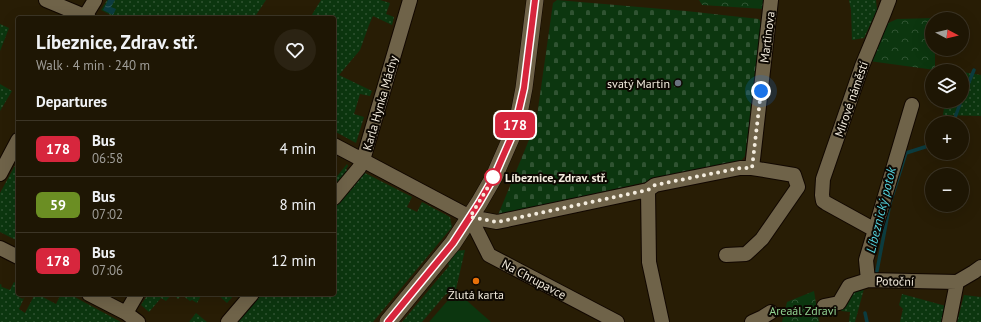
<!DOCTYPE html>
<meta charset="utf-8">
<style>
:root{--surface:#1e1604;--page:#2b2313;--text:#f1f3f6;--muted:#a19f9a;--line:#3c3526}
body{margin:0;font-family:"PT Sans",sans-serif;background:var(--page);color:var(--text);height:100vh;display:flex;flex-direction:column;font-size:15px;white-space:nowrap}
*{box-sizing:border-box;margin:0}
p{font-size:13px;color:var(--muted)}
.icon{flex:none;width:22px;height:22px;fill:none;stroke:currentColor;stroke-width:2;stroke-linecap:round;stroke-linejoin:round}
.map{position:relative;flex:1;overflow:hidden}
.details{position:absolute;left:16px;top:16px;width:320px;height:280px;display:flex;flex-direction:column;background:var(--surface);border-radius:4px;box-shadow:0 4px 16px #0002,0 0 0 1px var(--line)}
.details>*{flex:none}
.badge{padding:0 8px;border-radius:6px;font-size:14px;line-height:26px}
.needle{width:26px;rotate:97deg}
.fabs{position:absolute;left:925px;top:12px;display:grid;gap:8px}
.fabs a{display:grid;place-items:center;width:44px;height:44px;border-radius:50%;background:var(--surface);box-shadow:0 4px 16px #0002,0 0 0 1px var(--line);font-size:20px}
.you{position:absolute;width:20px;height:20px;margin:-10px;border:3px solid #fff;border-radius:50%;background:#1a73e8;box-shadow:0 0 0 6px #1a73e833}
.map>.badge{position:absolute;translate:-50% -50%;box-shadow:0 0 0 2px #fff}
h2{padding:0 20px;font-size:15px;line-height:36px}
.round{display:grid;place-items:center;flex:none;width:42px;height:42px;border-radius:21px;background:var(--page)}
.head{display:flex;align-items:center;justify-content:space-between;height:68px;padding:0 20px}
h1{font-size:19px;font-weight:700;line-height:30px}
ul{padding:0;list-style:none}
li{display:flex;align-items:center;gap:12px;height:56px;padding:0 20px;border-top:1px solid var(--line)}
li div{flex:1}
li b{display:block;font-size:15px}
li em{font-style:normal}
li .badge{min-width:44px;font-weight:700;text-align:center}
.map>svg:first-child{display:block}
.grass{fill:url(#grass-dots)}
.cemetery{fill:url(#cemetery-stones)}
.park{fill:url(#park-crowns)}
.pitch{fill:#0c360f}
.water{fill:url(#water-waves)}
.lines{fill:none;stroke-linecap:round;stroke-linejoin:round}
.stream{stroke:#0c3c3f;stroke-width:3.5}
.minor-casing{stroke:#110700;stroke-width:16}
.tertiary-casing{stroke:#110700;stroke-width:18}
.minor{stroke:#6f6349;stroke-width:14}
.tertiary{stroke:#6f6349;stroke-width:17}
.line-casing{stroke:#fff;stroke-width:9}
.line{stroke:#d7263d;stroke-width:6}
.walk{stroke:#f3ecde;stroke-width:4;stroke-dasharray:0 7.2}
.worship-dot{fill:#6b7280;stroke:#0d0802;stroke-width:1.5}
.stop-dot{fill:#fff;stroke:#d7263d;stroke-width:2}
.food-dot{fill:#e8710a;stroke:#0d0802;stroke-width:1.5}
.labels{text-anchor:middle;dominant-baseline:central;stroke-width:4;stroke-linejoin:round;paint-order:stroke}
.street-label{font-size:12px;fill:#f3ecde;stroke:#0d0802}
.poi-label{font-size:12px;fill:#f3ecde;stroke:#0d0802;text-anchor:end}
.stop-label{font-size:12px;font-weight:bold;fill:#f3ecde;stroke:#0d0802;text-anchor:start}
.park-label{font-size:12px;fill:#91d291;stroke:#0d0802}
.water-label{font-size:13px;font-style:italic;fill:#55d5e0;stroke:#0d0802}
</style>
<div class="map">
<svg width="981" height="322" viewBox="0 0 981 322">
<defs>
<pattern id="grass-dots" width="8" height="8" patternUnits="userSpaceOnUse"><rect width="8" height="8" fill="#0c360f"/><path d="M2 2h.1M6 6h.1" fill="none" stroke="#305332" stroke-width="1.8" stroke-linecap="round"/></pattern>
<pattern id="cemetery-stones" width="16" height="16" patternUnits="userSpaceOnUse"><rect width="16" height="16" fill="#0c360f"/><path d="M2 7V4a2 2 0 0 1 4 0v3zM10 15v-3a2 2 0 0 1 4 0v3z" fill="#305332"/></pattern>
<pattern id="park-crowns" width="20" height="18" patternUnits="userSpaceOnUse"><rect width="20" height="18" fill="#0c360f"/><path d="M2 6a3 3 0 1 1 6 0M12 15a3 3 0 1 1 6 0" fill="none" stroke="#305332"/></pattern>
<pattern id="water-waves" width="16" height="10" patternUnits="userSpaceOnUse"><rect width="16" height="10" fill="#0c3c3f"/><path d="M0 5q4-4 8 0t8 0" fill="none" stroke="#30585a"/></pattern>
</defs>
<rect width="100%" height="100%" fill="#281d05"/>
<!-- grass -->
<path class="grass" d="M107,0h159l-12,18h-138l-15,-8z
M321,0h59l10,3 -4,11 8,3 -2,8 -19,-9 -4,9 -9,25 -21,25 33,16 -2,5 -10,-2 -6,20 10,3 -8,26 -22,-12v-113h-24z
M849,0h27l1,10 -13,28 -12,2 -1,-30z
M0,24l9,4 -9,23z
M962,72l19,3v41l-38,-1 2,-14h17z
M0,84l12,7 -12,20z
M18,160v81l-18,-9v-39z
M347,164l1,2 -2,3 2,2 -14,24v-15z
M363,172l49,25 -5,10 10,5 5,-10 28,15 2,10 -79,95h-135l23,-28h73v-86z
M465,250l-9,39 -11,6 -23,27h-20l47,-56 -2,-4 8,-11z
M14,282l4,2v10h2l-1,3 4,2 3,-5 -7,15 6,4 9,-17 4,1 1,-2 17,9 5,-10h8l52,28h-121v-38l2,1 -1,1 1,1 8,3z
M864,285h1l-10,37h-6l1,-10 -9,-1 5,-13z
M148,294h24l-6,7 -5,-3 -12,14 -8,-7z
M173,294h29l-5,9 -5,-3 -2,1 -8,-6 -4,4z
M217,294h18l-8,9z
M902,294l44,12 -4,16h-42l3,-13 -4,-4z
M964,295l17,2v25h-24z
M196,313l11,9h-18z"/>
<!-- cemetery -->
<path class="cemetery" d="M557,0l129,11 73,8 3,6 -17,131 -4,5 -243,54 38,-92 17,-120z"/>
<!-- park -->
<path class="park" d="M699,0h67v9l-64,-4z
M935,18v1h-3v30h3v21l-66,-9 17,-37 11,-5z
M814,291l5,31h-37l5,-20z"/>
<!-- pitch -->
<path class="pitch" d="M456,291l35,31h-62z"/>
<!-- water -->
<path class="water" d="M108,0h7l-4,7 5,2 -3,6 -10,-5z"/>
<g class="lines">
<!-- stream -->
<path class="stream" d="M962,99l12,-29
M953,123l8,-22
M876,276l14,-73 16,-50 22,-7 4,-3
M865,313l2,9"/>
<!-- minor casing -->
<g class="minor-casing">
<path id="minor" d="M46,0l43,18
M84,18l11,-18
M334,145l136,72 27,5 151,-32 7,-5 85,-17h12l42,7 4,12 -36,52 -16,15 -20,1
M752,168l19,-168
M0,174l18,-34
M648,190l1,72 13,60
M334,198l25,-30 4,-8 47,-160
M470,217l19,38 128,67
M875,230l-49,-27 -3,-2 -1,-6 1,-16 39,-113 22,-53 5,-13
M0,248l18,9
M868,280l-2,-20 46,-155
M89,294l37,19 12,9
M824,306l15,-3 10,-17 19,-6 89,2 17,-10 7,-5
M126,313l11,-19
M228,322l24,-28
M752,322l11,-5 8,-5
M949,322l8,-40"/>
</g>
<!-- tertiary casing -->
<g class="tertiary-casing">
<path id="tertiary" d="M388,322l65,-79 26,-40 15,-26 17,-39 8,-24 5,-26 11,-88"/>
</g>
<!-- minor -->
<use href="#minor" class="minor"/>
<!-- tertiary -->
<use href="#tertiary" class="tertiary"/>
</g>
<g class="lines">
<!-- line casing -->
<g class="line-casing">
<path id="line" d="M388,322l65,-79 26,-40 15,-26 17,-39 7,-24 6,-26 11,-88"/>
</g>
<!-- line -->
<use href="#line" class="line"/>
<!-- walk -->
<path class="walk" d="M493,177h1l-24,40 27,5 151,-32 7,-5 85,-17h12l9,-77"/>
</g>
<!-- markers -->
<circle class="worship-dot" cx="678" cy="83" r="4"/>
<circle class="stop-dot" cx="493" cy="177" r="8"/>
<circle class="food-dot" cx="476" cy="281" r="4"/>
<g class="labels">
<!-- street labels -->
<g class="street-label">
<text transform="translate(767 37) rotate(-83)">Martinova</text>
<text transform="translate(851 99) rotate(-71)">Mírové náměstí</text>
<text transform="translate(380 103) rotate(-74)">Karla Hynka Máchy</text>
<text transform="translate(534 279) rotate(28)">Na Chrupavce</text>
<text transform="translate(895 281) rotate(1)">Potoční</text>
</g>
<!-- poi labels -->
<g class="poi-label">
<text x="670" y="83">svatý Martin</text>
<text x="476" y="294" text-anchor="middle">Žlutá karta</text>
</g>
<!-- stop labels -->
<g class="stop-label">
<text x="505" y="177">Líbeznice, Zdrav. stř.</text>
</g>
<!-- park labels -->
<g class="park-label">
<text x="803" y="310">Areaál Zdravi</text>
</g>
<!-- water labels -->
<g class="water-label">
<text transform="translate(881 210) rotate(-76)">Líbeznický potok</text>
</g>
</g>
</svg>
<div class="fabs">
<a><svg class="needle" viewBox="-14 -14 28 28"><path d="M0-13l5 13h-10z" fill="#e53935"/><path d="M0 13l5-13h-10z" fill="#a19f9a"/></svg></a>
<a><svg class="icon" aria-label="layers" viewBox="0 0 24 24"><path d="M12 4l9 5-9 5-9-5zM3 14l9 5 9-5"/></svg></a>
<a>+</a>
<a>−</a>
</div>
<div class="you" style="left:761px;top:91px"></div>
<b class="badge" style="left:515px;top:125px;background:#d7263d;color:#fff">178</b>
<section class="details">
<div class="head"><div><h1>Líbeznice, Zdrav. stř.</h1><p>Walk · 4 min · 240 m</p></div><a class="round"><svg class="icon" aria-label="heart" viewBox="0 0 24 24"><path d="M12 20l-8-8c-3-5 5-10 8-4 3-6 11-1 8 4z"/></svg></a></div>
<h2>Departures</h2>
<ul>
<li><span class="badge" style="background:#d7263d;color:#fff">178</span><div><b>Bus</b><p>06:58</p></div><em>4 min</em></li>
<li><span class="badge" style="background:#6b8e23;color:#fff">59</span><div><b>Bus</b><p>07:02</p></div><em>8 min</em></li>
<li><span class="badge" style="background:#d7263d;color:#fff">178</span><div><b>Bus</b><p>07:06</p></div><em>12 min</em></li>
</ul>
</section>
</div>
